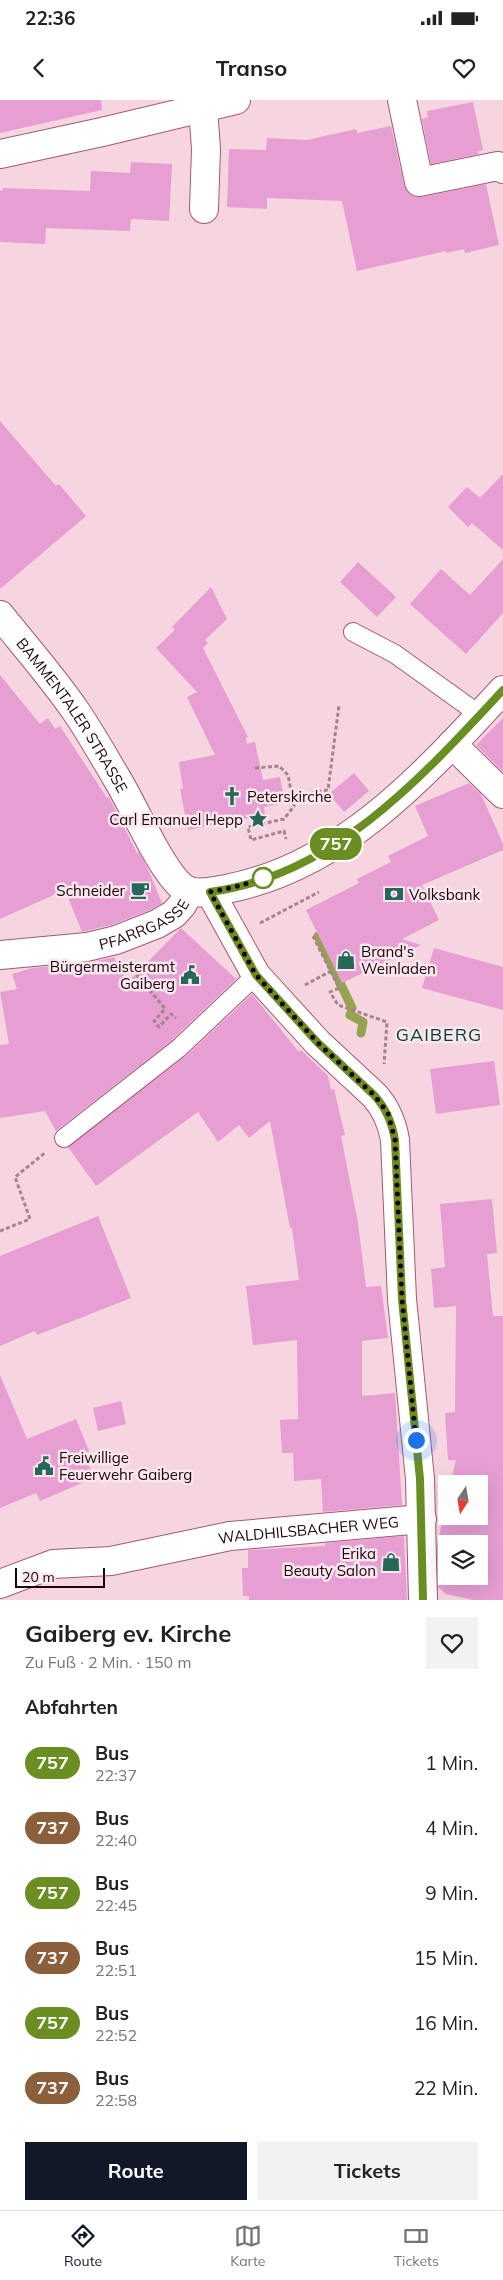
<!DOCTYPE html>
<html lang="de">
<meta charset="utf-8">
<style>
:root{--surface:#fff;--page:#f2f2f2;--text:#222;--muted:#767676;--line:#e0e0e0;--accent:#111827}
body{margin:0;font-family:Mulish,sans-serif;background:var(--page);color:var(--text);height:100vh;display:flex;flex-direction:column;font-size:19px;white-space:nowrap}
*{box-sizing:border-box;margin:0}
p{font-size:16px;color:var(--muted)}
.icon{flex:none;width:28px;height:28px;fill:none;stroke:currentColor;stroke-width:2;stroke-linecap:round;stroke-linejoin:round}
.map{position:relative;height:1500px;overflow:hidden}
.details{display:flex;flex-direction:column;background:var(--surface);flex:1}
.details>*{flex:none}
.badge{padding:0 10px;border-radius:16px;font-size:18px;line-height:32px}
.needle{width:32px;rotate:192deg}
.controls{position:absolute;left:438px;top:1375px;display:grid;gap:10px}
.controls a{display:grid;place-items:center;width:50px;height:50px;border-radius:0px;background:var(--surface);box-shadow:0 5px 20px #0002;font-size:25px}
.scale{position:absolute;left:15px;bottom:12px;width:90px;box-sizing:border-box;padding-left:5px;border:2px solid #1c030d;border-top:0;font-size:14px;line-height:18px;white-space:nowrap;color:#1c030d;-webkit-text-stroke:4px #f9e7ed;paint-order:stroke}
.you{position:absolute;width:25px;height:25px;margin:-12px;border:4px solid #fff;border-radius:50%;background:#1a73e8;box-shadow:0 0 0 8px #1a73e833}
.map>.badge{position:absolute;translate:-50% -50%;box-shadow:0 0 0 2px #fff}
h2{padding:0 25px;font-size:19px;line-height:45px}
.round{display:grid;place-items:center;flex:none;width:52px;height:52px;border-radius:0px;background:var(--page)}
.overview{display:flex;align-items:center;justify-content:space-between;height:85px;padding:0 25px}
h1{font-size:24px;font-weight:700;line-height:38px}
.button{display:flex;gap:10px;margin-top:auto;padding:10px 25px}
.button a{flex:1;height:58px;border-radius:0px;background:var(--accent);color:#fff;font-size:20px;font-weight:700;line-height:58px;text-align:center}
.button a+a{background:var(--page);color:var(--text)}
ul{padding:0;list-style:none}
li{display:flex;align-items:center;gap:15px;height:65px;padding:0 25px}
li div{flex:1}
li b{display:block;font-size:19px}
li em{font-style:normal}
li .badge{min-width:55px;font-weight:700;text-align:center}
.status{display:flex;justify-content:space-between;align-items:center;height:35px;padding:0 25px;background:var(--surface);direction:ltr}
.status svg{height:14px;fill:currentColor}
header{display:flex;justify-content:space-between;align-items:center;height:65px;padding:0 25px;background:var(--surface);font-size:22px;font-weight:700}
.menu{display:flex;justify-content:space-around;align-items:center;height:70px;border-top:1px solid var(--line);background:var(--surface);font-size:14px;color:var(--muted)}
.menu a{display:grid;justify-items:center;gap:2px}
.menu .selected{color:var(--accent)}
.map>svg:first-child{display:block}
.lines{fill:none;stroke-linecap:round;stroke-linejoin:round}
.stream{stroke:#96a34e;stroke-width:9}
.building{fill:#e69ed3;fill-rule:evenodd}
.service-casing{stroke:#a15975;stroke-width:20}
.minor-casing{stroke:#a15975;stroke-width:30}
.secondary-casing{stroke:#a15975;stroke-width:30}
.path{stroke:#a3848f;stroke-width:3;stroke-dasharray:4 2.5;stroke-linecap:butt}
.service{stroke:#fff;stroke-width:18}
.minor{stroke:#fff;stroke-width:28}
.secondary{stroke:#fff;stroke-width:28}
.line-casing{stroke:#fff;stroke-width:11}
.line{stroke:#6b8e23;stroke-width:8}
.walk{stroke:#1c030d;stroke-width:5;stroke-dasharray:0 9}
.stop-dot{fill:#fff;stroke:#6b8e23;stroke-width:2.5}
.labels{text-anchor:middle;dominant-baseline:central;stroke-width:5;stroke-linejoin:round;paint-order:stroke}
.street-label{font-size:15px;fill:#1c030d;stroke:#f9e7ed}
.poi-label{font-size:15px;fill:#1c030d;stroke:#f9e7ed;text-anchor:start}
.quarter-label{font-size:18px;letter-spacing:1px;fill:#023f34;stroke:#f9e7ed}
</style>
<div class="status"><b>22:36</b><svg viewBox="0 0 49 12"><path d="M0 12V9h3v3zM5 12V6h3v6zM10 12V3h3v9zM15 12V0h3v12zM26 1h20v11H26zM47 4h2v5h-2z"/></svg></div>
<header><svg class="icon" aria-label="back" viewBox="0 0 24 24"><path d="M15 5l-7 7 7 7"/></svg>Transo<svg class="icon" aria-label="heart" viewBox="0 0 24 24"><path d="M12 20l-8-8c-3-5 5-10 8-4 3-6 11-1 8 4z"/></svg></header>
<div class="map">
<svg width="503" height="1500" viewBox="0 0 503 1500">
<rect width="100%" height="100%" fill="#f7d5e0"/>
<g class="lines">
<!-- stream -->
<path class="stream" d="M318,836l34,72
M351,913l-1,2 13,7 -2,11"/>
</g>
<!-- building -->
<path class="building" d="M0,0h101l1,10 -102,23z
M473,2l10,48 -5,1 1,3 -48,10 -9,-45 6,-2 -1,-6z
M391,26l13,59 4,8 7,4h7l64,-13 13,61 -34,8 -1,-4 -18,4v-2l-89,20 -15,-70 -75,-3v11l-40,-2 2,-58 37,1 1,-12 40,2 49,-11 1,4z
M131,62l41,2 -3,57 -38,-2 -1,12 -84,-3 -1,16 -45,-2v-52l3,1v-3l87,3 1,-20 39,2z
M0,321l56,65 3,-2 27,32 -86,73z
M503,374v76l-31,-27 -4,4 -20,-20 19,-20 13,11z
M503,459v54l-37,41 -56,-50 31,-35 29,26z
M358,462l38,35 -19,20 -37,-35z
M211,487l16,32 -22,21 3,3 -5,5 45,89 -2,1 1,6 8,-2 8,38 17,-3 5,26 -21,4 1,8 -77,15 -8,-41h3l-4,-27 36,-7 -28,-58 10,-5 -41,-44 19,-18 -3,-3z
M0,575l40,49 8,-6 7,11 5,-3 47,72 2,-1 28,56 2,-1 9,17 14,34 -12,7 -39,15 -29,7 -17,-42 -65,29z
M503,618v54l-27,-27z
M354,673l15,18 -25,21 -15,-18z
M469,683l12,11 22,50v6l-81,35 17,35 -37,19 19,6 -79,38 -36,-73 53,-27 -2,-4 34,-17 -3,-6 40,-20 -13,-30z
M181,828l55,51 -64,61 -116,91 -11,-20 -45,7v-73l9,-1 -9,-52 17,-3 -5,-15 20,-6 56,-5 26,-6 14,25z
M434,848l69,19v43l-81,-22z
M252,894l47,58 2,-2 27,26 3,14 3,-1 11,46 -4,1 17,87 8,64 15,-1 7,52 -26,3v55l33,-3 7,112 -79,7 -2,-33 -27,2 -1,-28h-11l-2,-33 18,-1 -1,-79 -44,5 -7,-59 53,-6 -7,-52h-2l-20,-107 -21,17 -10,-13 -21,17 -20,-30 -102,74 -28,-39 118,-91z
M494,961l6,44 -64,9 -6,-45z
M492,1099l5,54 -10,1 6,62h10v284h-30l-27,-6 -8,-7 -1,-41 9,-43v13h33v-32h-29l6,-24h-8l-3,-47 10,-1 1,-106 -22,2 -3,-39 14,-2 -5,-63zM446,1444h33v32h-33z
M98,1116l33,82 -94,37 -2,-4 -35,15v-90z
M0,1275l27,64 49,-20 13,32 -5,3 10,24 -54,23 -4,-8 -36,15z
M121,1301l5,23 -28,7 -5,-23z
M404,1436l3,64h-158v-4h-6l-1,-28h6v-18l77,-4v-3z"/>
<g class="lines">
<!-- service casing -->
<g class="service-casing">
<path id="service" d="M353,532l42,22 85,61
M64,1038l115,-90 77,-73"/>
</g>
<!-- minor casing -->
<g class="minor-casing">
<g id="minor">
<path d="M402,0l17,82 79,-16 5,3"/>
<path d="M203,8l3,41 -2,60"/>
<path d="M0,54l102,-22 134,-32"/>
<path d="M452,644l51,50"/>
<path d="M210,792l46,83 62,68 56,52c12,13 18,27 21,45l7,159 18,180 3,121"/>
<path id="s1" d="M0,855l87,-8 29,-7 41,-16 17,-10 8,-9 8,-14"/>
<path id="s2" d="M0,1484l53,-20 58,-3 119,-25 192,-17"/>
</g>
</g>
<!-- secondary casing -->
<g class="secondary-casing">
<g id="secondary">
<path id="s3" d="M0,515c25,31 52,62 75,95 15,22 28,45 41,67 18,29 43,90 66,110 12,10 31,4 44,2 117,-22 200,-116 277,-199"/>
</g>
</g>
<!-- path -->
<path class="path" d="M255,668l24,-2 9,9 6,31 -10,13 -36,8 3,13 33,-9 2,8
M292,697l36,-7 11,-85
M260,823l59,-31
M313,836l26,52 -9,4 8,13 49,17 -3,42
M130,864c9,17 24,30 35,45l-11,12 5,6 12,-13 5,4
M305,885l26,-14
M0,1131l30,-12 -15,-42 31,-25"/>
<!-- service -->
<use href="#service" class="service"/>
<!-- minor -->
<use href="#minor" class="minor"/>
<!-- secondary -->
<use href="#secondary" class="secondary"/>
</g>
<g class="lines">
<!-- line casing -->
<g class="line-casing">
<path id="line" d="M423,1500l-3,-121 -18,-180 -7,-159c-3,-18 -9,-32 -21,-45l-56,-52 -62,-68 -46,-83c124,-16 213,-116 293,-202"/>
</g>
<!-- line -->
<use href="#line" class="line"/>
<!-- walk -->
<path class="walk" d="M263,778l-24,8 -29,6 46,83 62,68 56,52 14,18 7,27 7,159 14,141"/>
</g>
<!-- icons -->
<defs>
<g id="church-bare" transform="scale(1.5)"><path d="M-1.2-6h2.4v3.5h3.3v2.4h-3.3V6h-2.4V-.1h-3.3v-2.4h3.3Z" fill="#24685a" stroke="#f9e7ed" stroke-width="2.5" paint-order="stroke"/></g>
<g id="sight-bare" transform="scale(1.5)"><path d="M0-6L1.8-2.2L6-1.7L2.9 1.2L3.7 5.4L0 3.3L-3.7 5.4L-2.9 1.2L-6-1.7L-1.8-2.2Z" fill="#24685a" stroke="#f9e7ed" stroke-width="2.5" paint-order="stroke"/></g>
<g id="cafe-bare" transform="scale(1.5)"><path d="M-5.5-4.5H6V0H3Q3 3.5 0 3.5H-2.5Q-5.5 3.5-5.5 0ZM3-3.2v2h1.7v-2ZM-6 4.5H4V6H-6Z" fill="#24685a" stroke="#f9e7ed" stroke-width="2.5" paint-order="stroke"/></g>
<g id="bank-bare" transform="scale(1.5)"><path d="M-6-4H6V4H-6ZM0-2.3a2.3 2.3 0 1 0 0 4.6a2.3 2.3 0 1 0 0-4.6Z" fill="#24685a" stroke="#f9e7ed" stroke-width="2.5" paint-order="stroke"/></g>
<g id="shop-bare" transform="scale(1.5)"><path d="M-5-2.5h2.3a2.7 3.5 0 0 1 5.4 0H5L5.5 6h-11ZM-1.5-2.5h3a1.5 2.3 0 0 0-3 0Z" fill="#24685a" stroke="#f9e7ed" stroke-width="2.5" paint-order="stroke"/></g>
<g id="civic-bare" transform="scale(1.5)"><path d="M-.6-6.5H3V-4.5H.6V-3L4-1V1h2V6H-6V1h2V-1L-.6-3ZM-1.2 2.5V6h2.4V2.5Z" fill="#24685a" stroke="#f9e7ed" stroke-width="2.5" paint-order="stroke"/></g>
</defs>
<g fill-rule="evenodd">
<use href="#church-bare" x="232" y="696"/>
<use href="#sight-bare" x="258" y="719"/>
<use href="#cafe-bare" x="140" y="790"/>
<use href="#bank-bare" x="394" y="794"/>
<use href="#shop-bare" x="346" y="860"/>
<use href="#civic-bare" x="190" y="875"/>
<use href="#civic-bare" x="44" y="1366"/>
<use href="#shop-bare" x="391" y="1462"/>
</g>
<!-- markers -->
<circle class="stop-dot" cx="263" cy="778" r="10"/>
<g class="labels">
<!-- street labels -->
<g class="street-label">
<text stroke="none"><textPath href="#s3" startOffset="124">BAMMENTALER STRASSE</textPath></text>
<text stroke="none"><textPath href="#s1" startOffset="149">PFARRGASSE</textPath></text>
<text stroke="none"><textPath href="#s2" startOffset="315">WALDHILSBACHER WEG</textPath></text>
</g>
<!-- poi labels -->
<g class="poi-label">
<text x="247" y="696">Peterskirche</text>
<text x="243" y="719" text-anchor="end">Carl Emanuel Hepp</text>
<text x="125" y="790" text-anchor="end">Schneider</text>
<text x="409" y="794">Volksbank</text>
<text x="361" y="851">Brand's<tspan x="361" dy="17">Weinladen</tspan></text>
<text x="175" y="866" text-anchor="end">Bürgermeisteramt<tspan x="175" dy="17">Gaiberg</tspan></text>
<text x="59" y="1357">Freiwillige<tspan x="59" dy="17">Feuerwehr Gaiberg</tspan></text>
<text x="376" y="1453" text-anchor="end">Erika<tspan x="376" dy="17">Beauty Salon</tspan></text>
</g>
<!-- quarter labels -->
<g class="quarter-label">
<text x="439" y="934">GAIBERG</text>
</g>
</g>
</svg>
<div class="controls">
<a><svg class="needle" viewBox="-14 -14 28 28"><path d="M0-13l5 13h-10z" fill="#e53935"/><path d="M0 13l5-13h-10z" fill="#767676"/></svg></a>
<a><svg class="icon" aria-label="layers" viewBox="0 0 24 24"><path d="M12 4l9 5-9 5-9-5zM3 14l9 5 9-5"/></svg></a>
</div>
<div class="scale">20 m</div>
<div class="you" style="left:416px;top:1340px"></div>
<b class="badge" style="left:336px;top:744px;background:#6b8e23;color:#fff">757</b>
</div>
<section class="details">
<div class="overview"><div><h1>Gaiberg ev. Kirche</h1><p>Zu Fuß · 2 Min. · 150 m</p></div><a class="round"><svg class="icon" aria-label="heart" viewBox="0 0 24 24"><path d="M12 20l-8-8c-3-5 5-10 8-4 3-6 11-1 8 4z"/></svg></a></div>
<h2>Abfahrten</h2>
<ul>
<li><span class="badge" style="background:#6b8e23;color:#fff">757</span><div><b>Bus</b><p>22:37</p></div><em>1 Min.</em></li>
<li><span class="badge" style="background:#8b5e3c;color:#fff">737</span><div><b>Bus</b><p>22:40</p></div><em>4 Min.</em></li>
<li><span class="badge" style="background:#6b8e23;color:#fff">757</span><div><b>Bus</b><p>22:45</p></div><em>9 Min.</em></li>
<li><span class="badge" style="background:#8b5e3c;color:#fff">737</span><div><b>Bus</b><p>22:51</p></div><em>15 Min.</em></li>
<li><span class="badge" style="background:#6b8e23;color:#fff">757</span><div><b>Bus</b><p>22:52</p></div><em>16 Min.</em></li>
<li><span class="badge" style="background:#8b5e3c;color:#fff">737</span><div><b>Bus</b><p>22:58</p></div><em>22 Min.</em></li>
</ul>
<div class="button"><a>Route</a><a>Tickets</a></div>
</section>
<nav class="menu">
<a class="selected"><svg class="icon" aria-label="directions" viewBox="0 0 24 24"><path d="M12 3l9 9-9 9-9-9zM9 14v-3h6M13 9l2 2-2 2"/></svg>Route</a>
<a><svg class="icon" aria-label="map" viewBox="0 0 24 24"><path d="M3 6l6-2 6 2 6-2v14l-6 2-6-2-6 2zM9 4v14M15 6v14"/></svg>Karte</a>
<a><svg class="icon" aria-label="tickets" viewBox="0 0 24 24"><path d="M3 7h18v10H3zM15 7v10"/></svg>Tickets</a>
</nav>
